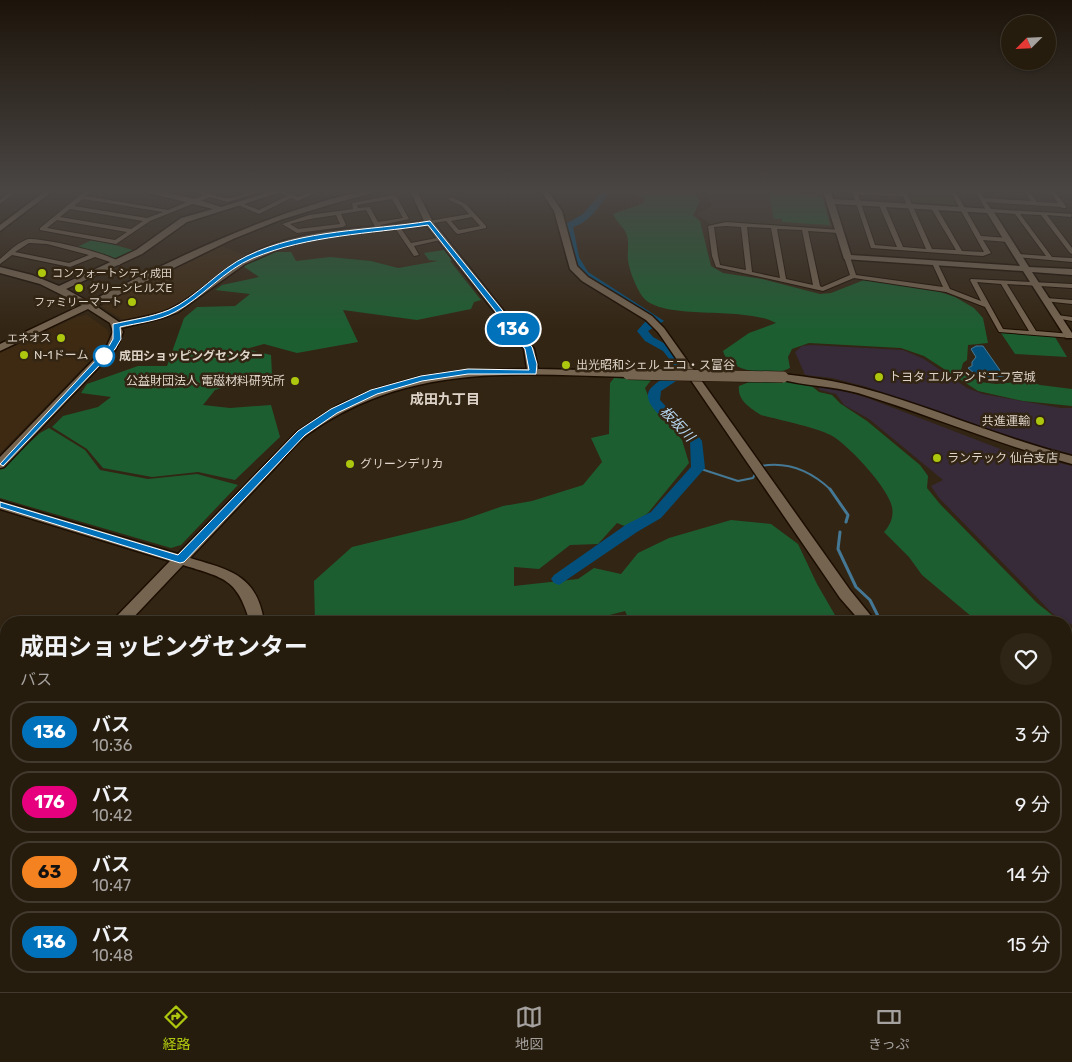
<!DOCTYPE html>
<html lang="ja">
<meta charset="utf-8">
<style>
:root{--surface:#261c0e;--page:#2e2517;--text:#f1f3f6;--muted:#a4a19e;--line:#423a2e;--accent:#adc60e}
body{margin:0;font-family:Rubik,"Noto Sans JP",sans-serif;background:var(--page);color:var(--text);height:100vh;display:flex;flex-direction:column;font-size:19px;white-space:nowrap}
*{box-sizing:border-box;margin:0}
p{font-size:16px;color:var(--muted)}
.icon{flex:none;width:28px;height:28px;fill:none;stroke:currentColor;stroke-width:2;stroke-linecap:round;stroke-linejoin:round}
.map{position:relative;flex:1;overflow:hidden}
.sheet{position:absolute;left:0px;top:616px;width:1072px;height:376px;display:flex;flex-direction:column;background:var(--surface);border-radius:20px 20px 0 0;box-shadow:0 1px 4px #0004,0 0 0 1px var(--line)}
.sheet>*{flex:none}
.badge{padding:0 10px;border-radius:16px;font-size:18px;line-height:32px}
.needle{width:32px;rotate:246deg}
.buttons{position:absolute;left:1001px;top:15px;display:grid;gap:10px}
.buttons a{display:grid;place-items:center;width:55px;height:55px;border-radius:50%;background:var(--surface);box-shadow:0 1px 4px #0004,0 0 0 1px var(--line);font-size:25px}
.map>.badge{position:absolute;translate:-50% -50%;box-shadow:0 0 0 2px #fff}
.round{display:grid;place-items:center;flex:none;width:52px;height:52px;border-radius:26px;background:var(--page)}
.head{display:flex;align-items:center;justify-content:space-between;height:85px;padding:0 20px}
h1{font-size:24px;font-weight:700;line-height:38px}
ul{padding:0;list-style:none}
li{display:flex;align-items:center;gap:15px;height:62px;margin:0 10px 8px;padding:0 10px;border:2px solid var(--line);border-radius:20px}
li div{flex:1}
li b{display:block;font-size:19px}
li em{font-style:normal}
li .badge{min-width:55px;font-weight:700;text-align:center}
.menu{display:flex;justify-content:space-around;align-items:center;height:70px;border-top:1px solid var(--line);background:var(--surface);font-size:14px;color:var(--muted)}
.menu a{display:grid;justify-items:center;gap:2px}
.menu .selected{color:var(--accent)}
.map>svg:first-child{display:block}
.built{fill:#3e2a12}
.industrial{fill:#372a39}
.education{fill:#3c3021}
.green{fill:#1d5e31}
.sand{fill:#372f0e}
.water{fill:#03507d;stroke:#457894}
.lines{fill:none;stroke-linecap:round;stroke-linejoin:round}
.stream-far1{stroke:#457894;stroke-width:2}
.stream{stroke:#457894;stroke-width:3}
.river{fill:#03507d;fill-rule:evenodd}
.street-casing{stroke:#1b0d00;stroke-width:2}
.secondary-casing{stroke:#1b0d00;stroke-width:3}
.highway-casing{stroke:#1b0d00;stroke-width:3}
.street{fill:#756450;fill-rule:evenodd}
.secondary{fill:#756450;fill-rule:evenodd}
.highway{fill:#cc7246;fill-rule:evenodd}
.secondary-bridge-casing{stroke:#1b0d00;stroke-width:12;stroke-linecap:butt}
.secondary-bridge{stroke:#756450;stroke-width:11}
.line{fill:#0072bc;stroke:#fff}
.poi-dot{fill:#adc60e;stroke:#332513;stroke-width:2}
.stop-dot{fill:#fff;stroke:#0072bc;stroke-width:2.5}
.labels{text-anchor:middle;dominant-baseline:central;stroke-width:5;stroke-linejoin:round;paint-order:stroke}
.far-poi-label{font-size:11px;fill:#ded4c9;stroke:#332513;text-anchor:start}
.poi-label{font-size:12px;fill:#ded4c9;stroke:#332513;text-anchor:start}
.stop-label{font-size:12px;font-weight:bold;fill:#ded4c9;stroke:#332513;text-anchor:start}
.neighbourhood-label{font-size:14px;font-weight:bold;fill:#ded4c9;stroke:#332513}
.water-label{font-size:14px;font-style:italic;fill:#b6d7f3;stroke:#332513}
</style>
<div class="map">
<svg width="1072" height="992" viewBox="0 0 1072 992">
<rect width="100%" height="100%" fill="#332513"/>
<!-- built -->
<path class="built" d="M221,246l26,10 -75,53 -47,12 -23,-14 2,-4z
M87,315l21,15 1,8 -4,7 -105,108v-100l77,-36z"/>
<!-- industrial -->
<path class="industrial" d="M811,345l92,5 21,9 43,29 16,6 78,14h11v46l-52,-13 -153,-54 -35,-9 -27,-3 -10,-23 7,-6z
M816,384l49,13 156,60 19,5v-4l32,8v159l-19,-11 -114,-116 -8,-12 12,-6 -74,-61 -25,-14 -8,-11 -16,-4z"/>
<!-- education -->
<path class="education" d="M703,191l119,1 10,35 -107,-4 -14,2 -14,-11 16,-9z"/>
<!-- green -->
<path class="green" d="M620,191h73l7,10 -7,14 7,6 11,45 12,7 39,6 58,15 11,-1 33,-13 67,9 24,8 19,11 9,10 5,25 -20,2 -1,15 -4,3 -2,7 19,12 16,2 33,-3 11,4 32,4v17l-49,-5 -45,-10 -54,-35 -23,-8 -92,-5 -17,6 -4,8 2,11c-17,9 -61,5 -67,-17l26,-18 27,-10c-32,-18 -116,-1 -134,-27 -6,-9 -13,-26 -14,-36 -1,-9 2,-18 -2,-27 -3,-7 -10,-11 -13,-19l31,-11v-5l-8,-4z
M771,193l51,3 8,29 -48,-3v-3h-8l-5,-24z
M94,239l42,12 -19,10 -40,-14z
M444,250l8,10 -2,1 31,39 -7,2 -3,7 -54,11 -74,-10 15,32 -61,11 -33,-9 -18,5 25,6 1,19 -57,16 -12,15 27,3 41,-3 9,32 -45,43 -37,-8 -46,5 -49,-9 -16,-19 -35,-22 11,-11 35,-9 13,-10 -30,-4 6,-9 51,-18h29l17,-48 13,-11 38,-1 15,-12 -35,-4 7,-5 37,-8 -16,-11 29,-14h19l5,9 34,-4 41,4 27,7 40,-7 -9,-1 -5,-7z
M1001,333l54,4 12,20 -52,-3z
M614,378l38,1 -7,9 6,15 31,37 7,23 -41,50 -21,14 -10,-4 -19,21 -28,1 -31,24 -25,-2v19l64,-7 16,-11 27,6 17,-21 31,-15 62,-18 40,4 27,20 19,40 22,38h-209l-5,-11 -42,11h-268l-1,-41 38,-34 111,-27 40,-14 29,-5 51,-16 19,-23 -11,-24 18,-4 1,-51z
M752,381h38l19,3 10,8 13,3 9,9 26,17 53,44 8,11 -1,12 13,16 97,99 24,19h-83l-56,-47 -13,-18 -25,-25c6,-7 10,-15 8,-25 -3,-18 -42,-60 -58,-70 -14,-9 -55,-17 -73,-22 -11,-7 -24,-15 -22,-29z
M49,428l36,22 15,20 48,9 49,-5 41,11 -57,60 -10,3 -171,-50v-29l40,-36z
M1066,625l6,4v49l-6,-2z
M98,986h835l-8,6h-832z"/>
<!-- sand -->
<path class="sand" d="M904,191h45l10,15 -44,-1 -5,-1z"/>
<!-- water -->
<path class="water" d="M976,346h7l21,30 -23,3 -13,-11 4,-2v-4l4,-5 -5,-8z"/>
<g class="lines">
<!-- stream-far1 -->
<path class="stream-far1" d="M761,466c28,-5 50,5 70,24
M698,468l40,13 15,-3 3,-6"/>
<!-- stream -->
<path class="stream" d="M830,489l18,26 -2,7
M840,532l-2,17 18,38 14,13 11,22"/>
<!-- river -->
<path class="river" d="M602,191h9c-10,13 -22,32 -38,36l6,30 9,15 76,49 -16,10 5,6 18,10 20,24 -30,20 -1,9 20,22 16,11 6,8 3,27 -44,50 -24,14 -78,53 -5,-2 -3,-4 3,-4 73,-51 24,-12 40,-45 -1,-26c-10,-11 -56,-37 -38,-54 7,-7 18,-12 26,-17l-15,-19 -18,-10 -8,-10 8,-9 6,-2c-24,-17 -61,-27 -77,-53 -7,-12 -8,-28 -10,-42l19,-11z"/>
<!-- street casing -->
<g class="street-casing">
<path id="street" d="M11,191h6l-17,13v-4z
M85,191h6l-5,5 82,14 36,-15 -11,-4c12,0 27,8 36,7 11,-1 21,-7 32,-7l-33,11 -18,-5 -60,24 -34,23 -76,-14v-2zM83,199l80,13 -16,6 -73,-12zM70,209l73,12 -12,8 -71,-12zM57,220l70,12 -12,8 -68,-12z
M279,191h5l14,6 13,-6h8l-21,10 -7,-3 -32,16 -23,-10 5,-1 18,7 28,-14 -8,-3z
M852,191l49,2v-2h5l26,58 24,1 -25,-42 3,-2 3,2 25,43 22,1 -34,-61h5l26,45 27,2 3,2 -3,2 -25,-2 8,13 -8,3 -112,-8zM858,195l45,1 23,53 -23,-2 -18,-42 -3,-2 -3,2 18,42 -22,-2z
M975,191h5l4,7 47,3 -7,-10h5l8,11 21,1 -9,-12h5l12,15v2h-4l-1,-1 -75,-5 5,7 81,5 -1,3 -24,-2 25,33v6l-2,-1 -29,-38 -21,-1 32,43 20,1v4l-56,-5 -1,-1 3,-2 28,2 -31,-42 -28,-2z
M394,195l3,2 12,22 -29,6 3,6 -1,1h-4l-12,-22 -25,4 5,11 -3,2 -46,6 -15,-9 27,-9 44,-6 -1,-6zM392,199l11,19 -25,4 -8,-15 -12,1 -1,-3zM336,215l4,9 -42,5 -8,-5 20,-5z
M451,197l15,7 20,22v2l-28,6 -2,-1 -10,-12 -19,3v-2l2,-1 40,-7 -7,-8 -13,-6 -1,-1zM472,217l8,9 -21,4 -8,-9z
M726,222l115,8 1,1 -3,2 -31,-2 12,55 2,1 28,-12 -6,-18 3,-2 3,2 6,18 87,12 -11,-24 5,-1 13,27 31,12 -11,-21 1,-1 101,5v4l-65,-4 29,47 36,3v4l-73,-6 -14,-25 -39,-15 -92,-14 -31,13 -107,-24 -4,-11 -4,-30zM726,226l15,1 5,43 -26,-5 -2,-9 -4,-29zM747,227l24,1 9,50 -28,-6zM777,229l25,1 11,55 -27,-6zM977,282l24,2 28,47 -26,-2z
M396,227h4l11,16 31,-6 3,2 -31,7 5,9 -5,1 -19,-28z
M28,239c21,0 77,13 94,24l-3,2 -24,-8 -25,10 -58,-12 -12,9v-5c9,-8 17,-16 28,-20zM29,243l18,1 42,11 -20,8 -54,-11z
M1046,298l26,2v4l-28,-3v-2z
M1057,315l15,2v4l-17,-3v-2z"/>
</g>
<!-- secondary casing -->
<g class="secondary-casing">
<path id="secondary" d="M45,191h8l-53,40v-6z
M142,191h17l37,8 25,8 52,-16h12l-98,31 -45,32 -76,35 23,13c69,-35 139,-70 213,-94 25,-8 51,-17 77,-17l-50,14 -49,15 -47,19 -137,67 23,16c18,-4 38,-6 55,-15 30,-16 53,-43 85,-57 52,-23 110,-21 165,-29l-14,-30h7l16,31 101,127 4,20 90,2 5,3 -5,3c-115,-3 -221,-14 -320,57 -14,10 -25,26 -37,38 -27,29 -54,57 -81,86 40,12 67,17 74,64h-14c-13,-44 -26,-44 -67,-57l-54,57h-16l2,-4 55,-57 -170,-52v-8l178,53 120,-123 39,-25 39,-17 43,-12 40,-6 68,-2 -3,-20 -97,-123 -102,11 -39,9 -41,18 -67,48 -16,6 -41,10 2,4 -7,17 -112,118 -4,1v-11l107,-111 6,-14 -3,-9 -22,-14 -88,42v-7l82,-39 -42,-21 -40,-11v-6l32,8 27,11 77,-36 45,-32 32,-9z
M541,191h7l14,20 15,55 11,11 64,39 12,12 186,262 26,32h-15l-21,-24 -182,-266 -12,-12 -64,-39 -12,-12 -16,-58z
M823,191h8l2,8 159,10 37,58 43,2v6l-40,-3 40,61v5h-6l-43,-67 -179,-12zM835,204l152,9 33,53 -169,-11z
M783,374c27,3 53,7 79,14 71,19 138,50 210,68v8c-73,-19 -142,-49 -214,-71 -26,-7 -53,-7 -79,-14l-1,-2z
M1066,708l6,2v14l-6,-2z
M6,735v18l-6,3v-19z"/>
</g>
<!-- highway casing -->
<g class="highway-casing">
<path id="highway" d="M1072,909v25l-6,3v-25z
M1072,944v26l-6,2v-26z
M959,986h30l-2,6h-31z
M1011,986h30l-2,6h-31z"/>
</g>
<!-- street -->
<use href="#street" class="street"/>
<!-- secondary -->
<use href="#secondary" class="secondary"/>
<!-- highway -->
<use href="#highway" class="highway"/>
<!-- secondary-bridge casing -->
<g class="secondary-bridge-casing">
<path id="secondary-bridge" d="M628,374l155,3"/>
</g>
<!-- secondary-bridge -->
<use href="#secondary-bridge" class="secondary-bridge"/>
</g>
<!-- sky -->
<linearGradient id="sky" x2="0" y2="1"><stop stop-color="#1c140a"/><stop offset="0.58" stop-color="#4a4644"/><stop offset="1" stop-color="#4a4644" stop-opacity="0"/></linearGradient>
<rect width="1072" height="330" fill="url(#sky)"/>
<!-- line -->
<path class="line" d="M430,221l102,126 5,17 -1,10h-68l-46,7 -45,13 -40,19 -32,22 -121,127 -4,1 -180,-56v-5l178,53 120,-124 33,-22 40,-19 50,-14 47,-7 61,1 -4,-21 -97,-124c-59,9 -119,10 -175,33 -29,12 -51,40 -78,54 -16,9 -38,11 -55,15l1,12 -6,10 -112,117 -3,-2 109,-118 4,-7v-15c18,-4 39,-7 56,-14 27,-12 50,-41 78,-54 56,-27 122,-25 183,-35z"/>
<!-- markers -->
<g class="poi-dot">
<circle cx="42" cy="273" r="5"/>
<circle cx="79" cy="288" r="5"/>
<circle cx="132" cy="302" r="5"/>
<circle cx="61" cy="338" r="5"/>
<circle cx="24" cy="355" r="5"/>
<circle cx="566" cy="365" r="5"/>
<circle cx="879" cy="377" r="5"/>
<circle cx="295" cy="381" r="5"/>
<circle cx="1040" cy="421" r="5"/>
<circle cx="937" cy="458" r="5"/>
<circle cx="350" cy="464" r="5"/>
</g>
<circle class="stop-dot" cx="104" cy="356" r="10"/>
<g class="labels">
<!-- far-poi labels -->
<g class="far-poi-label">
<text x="52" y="273">コンフォートシティ成田</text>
<text x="89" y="288">グリーンヒルズE</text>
<text x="122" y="302" text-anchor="end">ファミリーマート</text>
<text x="51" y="338" text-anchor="end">エネオス</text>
</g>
<!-- poi labels -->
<g class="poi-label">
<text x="34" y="355">N-1ドーム</text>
<text x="576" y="365">出光昭和シェル エコ・ス富谷</text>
<text x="889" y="377">トヨタ エルアンドエフ宮城</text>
<text x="285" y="381" text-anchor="end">公益財団法人 電磁材料研究所</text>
<text x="1030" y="421" text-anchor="end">共進運輸</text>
<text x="947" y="458">ランテック 仙台支店</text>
<text x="360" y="464">グリーンデリカ</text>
</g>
<!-- stop labels -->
<g class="stop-label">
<text x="119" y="356">成田ショッピングセンター</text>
</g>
<!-- neighbourhood labels -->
<g class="neighbourhood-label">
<text x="445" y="399">成田九丁目</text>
</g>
<!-- water labels -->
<g class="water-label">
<text transform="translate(677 424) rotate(46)">板坂川</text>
</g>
</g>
</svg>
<div class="buttons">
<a><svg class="needle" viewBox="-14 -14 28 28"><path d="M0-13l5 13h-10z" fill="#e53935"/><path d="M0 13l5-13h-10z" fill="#a4a19e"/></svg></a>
</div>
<b class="badge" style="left:513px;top:329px;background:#0072bc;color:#fff">136</b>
<section class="sheet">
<div class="head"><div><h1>成田ショッピングセンター</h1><p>バス</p></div><a class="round"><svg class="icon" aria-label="heart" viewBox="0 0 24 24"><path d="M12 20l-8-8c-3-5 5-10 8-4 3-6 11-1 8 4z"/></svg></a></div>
<ul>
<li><span class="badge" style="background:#0072bc;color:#fff">136</span><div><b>バス</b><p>10:36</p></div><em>3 分</em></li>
<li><span class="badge" style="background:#e6007e;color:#fff">176</span><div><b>バス</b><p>10:42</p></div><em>9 分</em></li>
<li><span class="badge" style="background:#f58220;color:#111">63</span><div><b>バス</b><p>10:47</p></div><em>14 分</em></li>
<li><span class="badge" style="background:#0072bc;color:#fff">136</span><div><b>バス</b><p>10:48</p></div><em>15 分</em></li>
</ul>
</section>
</div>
<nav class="menu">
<a class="selected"><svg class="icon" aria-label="directions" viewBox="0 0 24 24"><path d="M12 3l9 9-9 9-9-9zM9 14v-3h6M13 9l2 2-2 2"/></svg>経路</a>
<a><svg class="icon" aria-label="map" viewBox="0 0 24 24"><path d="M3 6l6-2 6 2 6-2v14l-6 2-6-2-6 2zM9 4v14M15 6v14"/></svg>地図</a>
<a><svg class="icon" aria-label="tickets" viewBox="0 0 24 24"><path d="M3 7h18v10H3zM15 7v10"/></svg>きっぷ</a>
</nav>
